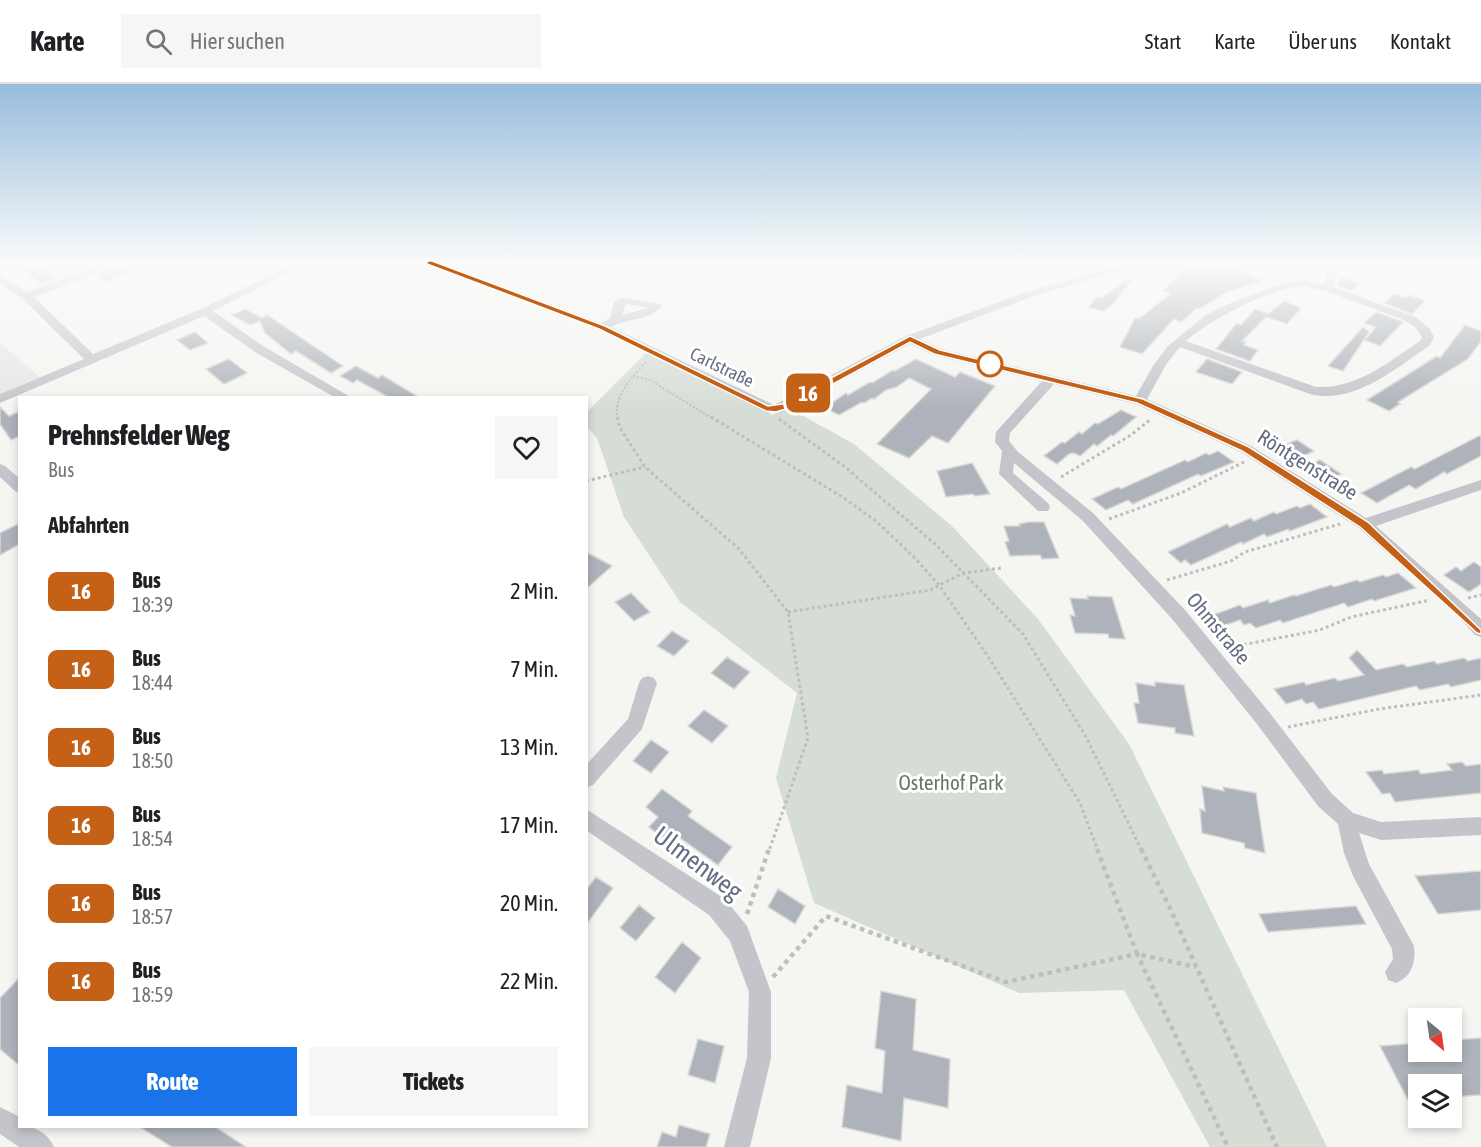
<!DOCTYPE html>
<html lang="de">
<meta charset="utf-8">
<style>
:root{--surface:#fff;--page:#f6f6f6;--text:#202124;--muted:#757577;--line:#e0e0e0;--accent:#1a73e8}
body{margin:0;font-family:"Asap Condensed",sans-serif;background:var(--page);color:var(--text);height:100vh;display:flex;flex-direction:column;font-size:22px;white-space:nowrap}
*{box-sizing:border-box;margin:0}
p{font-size:20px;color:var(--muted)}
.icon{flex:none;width:33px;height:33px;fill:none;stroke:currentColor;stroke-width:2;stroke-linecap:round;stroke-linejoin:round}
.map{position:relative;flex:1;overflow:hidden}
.drawer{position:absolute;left:18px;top:312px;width:570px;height:732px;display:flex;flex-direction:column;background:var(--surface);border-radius:0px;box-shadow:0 3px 9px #0003}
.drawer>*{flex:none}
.badge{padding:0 12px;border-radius:9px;font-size:21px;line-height:39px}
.needle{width:39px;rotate:151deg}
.tools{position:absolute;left:1408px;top:924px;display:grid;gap:12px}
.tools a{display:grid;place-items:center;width:54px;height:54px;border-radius:0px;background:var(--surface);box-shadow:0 3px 9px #0003;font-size:30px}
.map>.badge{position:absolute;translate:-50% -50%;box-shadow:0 0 0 3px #fff}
h2{padding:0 30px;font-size:22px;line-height:54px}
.round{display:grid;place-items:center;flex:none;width:63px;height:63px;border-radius:0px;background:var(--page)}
.headline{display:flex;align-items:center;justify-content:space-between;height:102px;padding:0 30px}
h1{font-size:28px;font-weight:800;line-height:45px}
.cta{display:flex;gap:12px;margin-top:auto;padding:12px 30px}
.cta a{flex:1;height:69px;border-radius:0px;background:var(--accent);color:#fff;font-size:24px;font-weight:800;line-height:69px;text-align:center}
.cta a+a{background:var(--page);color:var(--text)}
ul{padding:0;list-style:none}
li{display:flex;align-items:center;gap:18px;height:78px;padding:0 30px}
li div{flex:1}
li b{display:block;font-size:22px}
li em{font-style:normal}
li .badge{min-width:66px;font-weight:700;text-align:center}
header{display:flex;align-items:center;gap:36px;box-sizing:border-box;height:84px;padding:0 30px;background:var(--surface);border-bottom:2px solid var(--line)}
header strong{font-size:28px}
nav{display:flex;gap:33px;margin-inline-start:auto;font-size:21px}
.search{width:420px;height:54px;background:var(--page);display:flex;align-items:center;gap:15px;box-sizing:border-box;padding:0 21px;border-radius:0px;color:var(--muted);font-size:22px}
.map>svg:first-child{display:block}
.built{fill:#e6e6e6}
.green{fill:#d5ddd4}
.building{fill:#aeb2ba;stroke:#d7d7d5;stroke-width:1.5}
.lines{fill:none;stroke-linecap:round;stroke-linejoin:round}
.path-far2{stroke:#bdbec1;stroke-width:2;stroke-dasharray:2 2;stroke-linecap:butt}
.path-far1{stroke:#bdbec1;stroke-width:3;stroke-dasharray:3 3;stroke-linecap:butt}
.path{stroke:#bdbec1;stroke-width:4.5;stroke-dasharray:4.5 4.5;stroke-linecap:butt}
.minor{fill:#c3c5ca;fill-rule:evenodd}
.line{fill:#c56017;stroke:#fff;stroke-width:1.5}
.stop-dot{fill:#fff;stroke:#c56017;stroke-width:3}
.labels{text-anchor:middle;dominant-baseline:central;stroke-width:6;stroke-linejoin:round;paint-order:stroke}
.far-street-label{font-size:18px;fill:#656e83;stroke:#fff}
.street-label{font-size:21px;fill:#656e83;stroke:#fff}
.park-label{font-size:21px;fill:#647a65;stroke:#fff}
.near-street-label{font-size:26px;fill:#656e83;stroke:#fff}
</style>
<header>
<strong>Karte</strong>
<div class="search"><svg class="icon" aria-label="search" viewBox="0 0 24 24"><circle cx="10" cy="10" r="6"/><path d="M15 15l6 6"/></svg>Hier suchen</div>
<nav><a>Start</a><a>Karte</a><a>Über uns</a><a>Kontakt</a></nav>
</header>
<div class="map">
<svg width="1481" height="1063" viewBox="0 0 1481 1063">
<rect width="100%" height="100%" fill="#f5f6f2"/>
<!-- built -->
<path class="built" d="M0,259l40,34 -40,17z"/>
<!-- green -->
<path class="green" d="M648,267l125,64 12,-9 69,38 98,82 86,93 91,125 198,403h-117l-86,-157 -105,3 -205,-90 -38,-125 21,-85 -117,-91 -56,-85 -27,-79 -10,-11v-15z"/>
<!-- building -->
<path class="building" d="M116,179h37l-48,19 -9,-6z
M1190,179h40l32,18 -36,11 -26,17 -3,-1 -16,14 -7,-3 -32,35 -22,-7 15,-29 4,1 31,-25 -7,-3z
M37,181l17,12 1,2 -14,5 -17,-14z
M1342,193l19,6 -10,8 -14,-5z
M1130,194l2,2 -20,25 -9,6 -14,-4 8,-10 4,1z
M1394,210l12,4 4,-3 15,6 -13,13 -28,-11z
M1284,217l17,7 -14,16 -21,-7 -24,24 4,1 -2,3 14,5 -8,11 -34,-12 21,-26 4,2 14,-16 13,5z
M245,225l17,9 5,-3 76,51 -12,7 -35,-22 -5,3 -26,-21 -5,-12 -10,4 -18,-10z
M1376,228l27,10 -23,24 -15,-6 11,-13 -12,-4z
M1465,241l16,6v10l-13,18 -70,43 2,2 -11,7 -22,-11 70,-44 3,2z
M1363,243l6,5 -26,39 -15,-5z
M195,248l13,11 -18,7 -13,-10z
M229,275l18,14 -23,11 -18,-15z
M916,275l39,18 5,-5 35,14 -47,57 -16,-7 -23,22 -32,-14 54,-55 -22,-11 -12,9 -11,3 -12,9 -2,-1 -8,5 -2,-1 -23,13 -14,-7 21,-15 2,2 22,-13 2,1 21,-13 2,1z
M1207,275l35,13 -10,12 -36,-12z
M356,282l22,12 4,-3 38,23h-30l-33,-18 -4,3 -13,-7z
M0,323l9,9 11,-5v25l-9,4 -11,-16z
M1121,326l15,7 -23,19 -2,-1 -14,11 -3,-2 -14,12 -6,-3 -5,1 -12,10 -13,-8 18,-14 3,1 14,-11 3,2 13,-11 3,1z
M1481,351v21l-34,18 -3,-2 -28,17 -7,-4 -32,18 -16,-10 50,-26 4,2z
M1297,356l17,11 -16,7 -17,-12z
M1218,367l16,11 -33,14 -3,-2 -65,30 -5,-4 -22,10 -14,-11 26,-12 3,2 64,-29 3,2 18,-9 3,2z
M1320,376l21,14 -15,8 -21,-15z
M972,379l18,31 -15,2 -2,-2 -27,3 -9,-26z
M1310,420l17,13 -37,14 -2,-2 -21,8 -3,-3 -21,10 -2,-2 -50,23 -6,-5 -4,3 -13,-11 59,-28 3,3 21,-9 3,3 20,-9 2,2 21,-8 3,2z
M1029,438h15l15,36 -17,1 -2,-4 -30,1 -5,-14 4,-1 -5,-15h16l-1,-2z
M20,439v21l-20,11v-22z
M586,468l26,14 -26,23z
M1474,478l7,5v17l-12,8 -25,-17 12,-8 5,4z
M1398,489l18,15 -42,13 -2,-2 -24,8 -4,-4 -61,20 -3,-3 -24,8 -6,-5 -6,2 -4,-5 -20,7 -10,-11 30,-11 3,3 25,-8 2,3 24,-8 2,1 35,-11 3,2 23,-7 3,2 23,-7 3,2z
M631,509l19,19 -16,9 -19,-19z
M1087,512l25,1 13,42 -16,-1 -1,-4 -33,-1 -5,-18 5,1 -5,-18 18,1z
M672,547l17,10 -15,15 -17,-10z
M1357,566l19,20 27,-6 4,3 27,-6 3,3 27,-6 4,3 13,-3v22l-30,7 -3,-3 -28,6 -4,-4 -97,23 -6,-7 -7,2 -4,-5 -16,5 -12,-15 30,-7 2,3 29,-7 3,3 26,-6 -15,-17z
M727,573l23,15 -16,17 -23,-16z
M1155,598l29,3 10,51 -19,-3v-5l-37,-5 -4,-20h5l-3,-20 19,3z
M704,626l24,16 -16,17 -24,-17z
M651,656l18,12 -18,21 -18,-12z
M1462,678l4,4 15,-2v29l-86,9 -5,-9 -8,1 -16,-22 16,-2 2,4 34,-4 3,4 31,-4 -5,-6z
M1202,702l22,5 -1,-4 33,6 9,60 -20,-5 -1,-5 -42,-10 -2,-24 5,2z
M662,705l30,22 -4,5 44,31 -14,18 -45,-32 -7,8 -17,-14 9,-10 -12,-10z
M1481,787v39l-43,4 -23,-38z
M596,793l17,11 -27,37v-35z
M778,805l27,17 -10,18 -27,-17z
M639,821l16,13 -19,23 -16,-13z
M1356,822l10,18 -98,8 -9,-18z
M682,858l19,16 -26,35 -20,-16z
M20,893v89l-20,-17v-51z
M881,907l35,8 -3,51 37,9 -2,49 -44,-10 -3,43 -59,-14 5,-42 35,8 3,-42 -10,-3z
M1481,954v57l-29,2v-13h-33v16h-11l-28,-54 39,-3v9h33v-12z
M698,955l26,7 -9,37 -27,-8z
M679,1041l31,9 -4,13h-49l5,-15 14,5z
M138,1042h76l32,21h-74z"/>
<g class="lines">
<!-- path-far2 -->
<path class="path-far2" d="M633,292l17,4 63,39
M618,335c-6,-22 15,-43 29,-58"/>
<!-- path-far1 -->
<path class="path-far1" d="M617,333l3,11 25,39 94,82 49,63 20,126 -39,113
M711,333l133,81 33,24 36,34 26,29 48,70 93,148 18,48
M779,335l66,48 90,77 88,90 62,101 57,116
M1061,393l70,-42 20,-16
M586,397l59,-14
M1109,435l72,-26 63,-31
M1167,496l64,-19 14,-9 95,-28
M1468,514l13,-3
M788,528l142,-22 33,-17 38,-5
M1226,564l94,-18 31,-13 79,-17
M1288,643l91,-18 102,-14"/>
<!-- path -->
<path class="path" d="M1097,765l40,105 59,13
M1141,765l29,59 107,239
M747,830l22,-65
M773,893l53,-61 180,66 131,-28 91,193"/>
<!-- minor -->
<path class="minor" d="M102,179h12l-21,12 -59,22 59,57 108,-45 94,-46h13l-95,48 50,35 89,52h-16l-81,-46 -51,-36 -204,87v-9l84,-35 -62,-61 -22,-15v-8l27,17z
M424,179h14l163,60 9,-5 4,-16 7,-4 39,6 2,2c-12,15 -35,12 -51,21l163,78 132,-69 120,-44 105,-29h15l-112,33 -114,43 21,10 195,47 17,-30 15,-20 38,-31 29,-14 52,-19 18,-2 20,4 3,-16 -7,-5h12l6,4 -5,20 83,31 12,10 5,9 -5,9c-33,22 -75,59 -119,48l-130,-47 -13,16 -20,36 104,47 115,72 115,-38v10l-105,36 105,93v18l-6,-2 -21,-23 -95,-84 -118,-76 -105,-48 -82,-20 -44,49 -1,8 9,11 75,61 92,97 84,102 63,82 21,19 28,9 100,-5v18l-100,5 -22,-7 10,31 45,82c2,16 -2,31 -18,37l-8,-3 -3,-8 8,-13 -1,-10 -39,-73 -9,-23 -6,-29 -20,-18 -61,-82 -84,-104 -90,-99 -69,-58 -1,10 35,30 2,4 -2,4h-10l-39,-37 3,-23 -7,-9 1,-10 46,-51 -109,-26 -23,-11 -129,68h-15l-168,-83zM1305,202l23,6 74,27 13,8 7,10 -2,4c-32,21 -63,48 -104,46l-130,-46c24,-21 87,-55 119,-55zM626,220l22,4 -26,7z
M0,380l5,2 15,13v14l-5,-2 -15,-14z
M648,592l6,2 3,5 -15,46 -49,56 -7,3v-23l42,-46 11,-36 3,-5z
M586,725l139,90 22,27 24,66v66l-21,89h-26l23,-89 2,-66 -19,-51 -21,-26 -123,-85z
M0,1023l20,10v9c15,0 27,6 34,21h-35l-19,-13z"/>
</g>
<!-- sky -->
<linearGradient id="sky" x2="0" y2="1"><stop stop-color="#98bcde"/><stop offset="0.55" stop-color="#fafbf9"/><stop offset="1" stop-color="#fafbf9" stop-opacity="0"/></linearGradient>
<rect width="1481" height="327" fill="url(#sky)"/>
<!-- line -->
<path class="line" d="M427,177h5l173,65 163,80 14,-2 128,-68 30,14 203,49 106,48 119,75 113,108v4l-4,-1 -117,-106 -118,-76 -105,-48 -203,-49 -24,-12 -121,66 -13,4 -10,-1 -167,-82 -172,-65z"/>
<!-- markers -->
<circle class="stop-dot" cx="990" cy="280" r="12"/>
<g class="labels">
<!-- far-street labels -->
<g class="far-street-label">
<text transform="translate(722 283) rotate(26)">Carlstraße</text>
</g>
<!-- street labels -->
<g class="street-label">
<text transform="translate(1308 380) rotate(32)">Röntgenstraße</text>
<text transform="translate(1219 544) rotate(50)">Ohmstraße</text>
</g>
<!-- park labels -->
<g class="park-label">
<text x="951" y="698">Osterhof Park</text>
</g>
<!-- near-street labels -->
<g class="near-street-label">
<text transform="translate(698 779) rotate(37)">Ulmenweg</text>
</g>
</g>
</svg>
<div class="tools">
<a><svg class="needle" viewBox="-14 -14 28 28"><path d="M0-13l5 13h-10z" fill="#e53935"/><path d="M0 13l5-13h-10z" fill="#757577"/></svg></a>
<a><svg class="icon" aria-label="layers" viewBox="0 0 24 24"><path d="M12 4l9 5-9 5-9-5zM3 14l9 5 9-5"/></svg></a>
</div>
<b class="badge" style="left:808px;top:309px;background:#c56017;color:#fff">16</b>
<section class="drawer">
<div class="headline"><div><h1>Prehnsfelder Weg</h1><p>Bus</p></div><a class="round"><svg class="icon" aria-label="heart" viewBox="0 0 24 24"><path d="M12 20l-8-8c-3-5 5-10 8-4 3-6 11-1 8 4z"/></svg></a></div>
<h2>Abfahrten</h2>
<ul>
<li><span class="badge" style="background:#c56017;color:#fff">16</span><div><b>Bus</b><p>18:39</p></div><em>2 Min.</em></li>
<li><span class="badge" style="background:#c56017;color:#fff">16</span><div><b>Bus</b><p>18:44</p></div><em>7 Min.</em></li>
<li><span class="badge" style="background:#c56017;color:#fff">16</span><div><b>Bus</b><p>18:50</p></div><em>13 Min.</em></li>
<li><span class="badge" style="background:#c56017;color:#fff">16</span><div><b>Bus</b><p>18:54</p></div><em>17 Min.</em></li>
<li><span class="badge" style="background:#c56017;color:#fff">16</span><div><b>Bus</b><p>18:57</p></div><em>20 Min.</em></li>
<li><span class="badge" style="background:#c56017;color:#fff">16</span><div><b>Bus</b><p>18:59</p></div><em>22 Min.</em></li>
</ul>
<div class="cta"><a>Route</a><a>Tickets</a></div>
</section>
</div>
